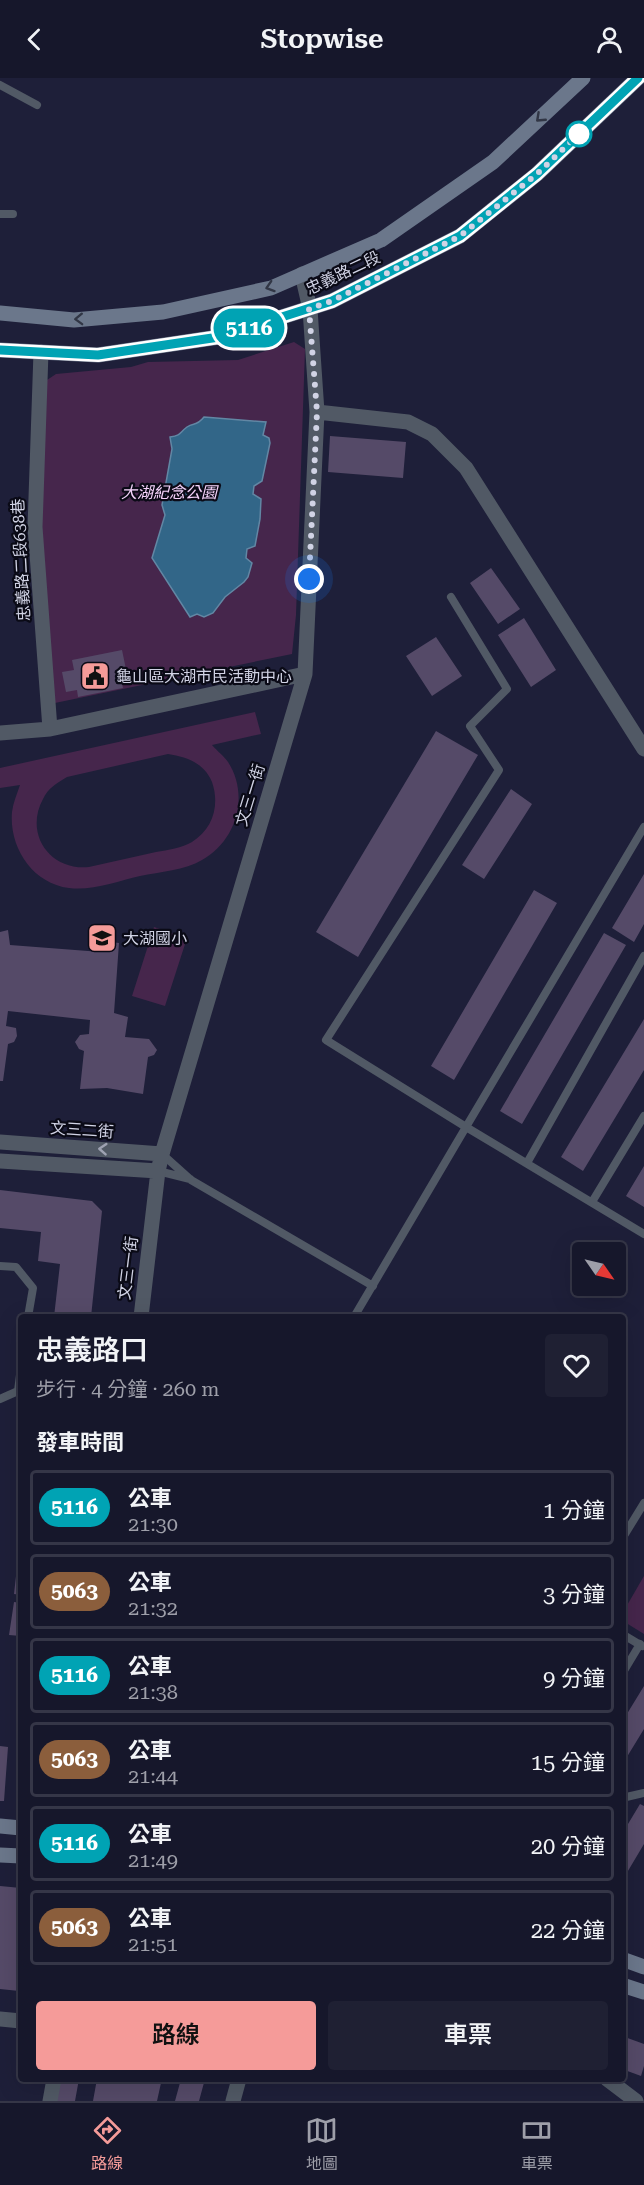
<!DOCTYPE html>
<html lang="zh-TW">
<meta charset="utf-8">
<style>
:root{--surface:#16172b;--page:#1f2033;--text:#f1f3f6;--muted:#9e9fa9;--line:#353647;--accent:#f59b99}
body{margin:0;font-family:"Roboto Serif","Noto Sans TC",serif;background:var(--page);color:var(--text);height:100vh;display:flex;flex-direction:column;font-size:22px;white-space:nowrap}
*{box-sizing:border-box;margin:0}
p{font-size:20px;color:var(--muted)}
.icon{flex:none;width:33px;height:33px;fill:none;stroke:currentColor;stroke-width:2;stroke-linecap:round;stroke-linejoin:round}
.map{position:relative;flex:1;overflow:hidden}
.side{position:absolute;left:18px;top:1236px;width:608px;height:768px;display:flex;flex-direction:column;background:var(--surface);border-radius:6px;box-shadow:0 6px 24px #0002,0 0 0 2px var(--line)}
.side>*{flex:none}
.badge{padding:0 12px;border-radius:20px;font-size:21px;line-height:39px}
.needle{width:39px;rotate:124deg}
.buttons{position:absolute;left:572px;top:1164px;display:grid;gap:12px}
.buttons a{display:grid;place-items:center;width:54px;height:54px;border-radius:6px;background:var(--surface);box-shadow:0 6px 24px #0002,0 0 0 2px var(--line);font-size:30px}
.you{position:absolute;width:30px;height:30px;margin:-15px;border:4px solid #fff;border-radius:50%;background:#1a73e8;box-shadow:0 0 0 9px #1a73e833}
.map>.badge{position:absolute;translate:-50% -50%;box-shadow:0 0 0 3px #fff}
h2{padding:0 18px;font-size:22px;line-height:54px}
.round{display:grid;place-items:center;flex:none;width:63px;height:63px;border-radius:6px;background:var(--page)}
.headline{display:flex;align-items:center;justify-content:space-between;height:102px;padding:0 18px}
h1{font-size:28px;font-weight:600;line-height:45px}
.button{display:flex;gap:12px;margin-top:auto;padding:12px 18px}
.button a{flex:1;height:69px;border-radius:6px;background:var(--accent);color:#111;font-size:24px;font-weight:600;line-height:69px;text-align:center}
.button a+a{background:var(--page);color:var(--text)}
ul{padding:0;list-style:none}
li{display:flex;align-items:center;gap:18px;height:75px;margin:0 12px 9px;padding:0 6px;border:3px solid var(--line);border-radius:6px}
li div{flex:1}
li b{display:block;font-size:22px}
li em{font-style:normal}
li .badge{min-width:66px;font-weight:700;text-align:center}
header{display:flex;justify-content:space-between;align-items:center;height:78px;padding:0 18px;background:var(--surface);font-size:27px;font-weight:600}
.tabs{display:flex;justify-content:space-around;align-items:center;height:84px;border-top:2px solid var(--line);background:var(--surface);font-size:16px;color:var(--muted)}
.tabs a{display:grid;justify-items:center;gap:3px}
.tabs .current{color:var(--accent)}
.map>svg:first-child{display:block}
.green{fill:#46264c;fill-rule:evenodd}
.water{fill:#326688;stroke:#6287a4;stroke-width:1.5}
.building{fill:#554a68}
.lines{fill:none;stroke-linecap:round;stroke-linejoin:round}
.lane{stroke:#515965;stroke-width:8}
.street{stroke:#515965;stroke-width:15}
.secondary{stroke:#6b778b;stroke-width:15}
.oneway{stroke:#313645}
.oneway2{stroke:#9ea2b2}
.line-casing{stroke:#fff;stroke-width:14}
.line{stroke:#00a3b4;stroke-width:9}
.walk{stroke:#d1d3e5;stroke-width:6;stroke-dasharray:0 10.8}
.stop-dot{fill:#fff;stroke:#00a3b4;stroke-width:3}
.labels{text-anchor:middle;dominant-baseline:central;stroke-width:4.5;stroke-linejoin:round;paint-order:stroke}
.street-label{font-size:16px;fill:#d1d3e5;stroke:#0a0a16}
.park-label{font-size:16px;font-style:italic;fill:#f5d3fb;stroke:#0a0a16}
.poi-label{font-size:16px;fill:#d1d3e5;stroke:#0a0a16;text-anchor:start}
</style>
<header><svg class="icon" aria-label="back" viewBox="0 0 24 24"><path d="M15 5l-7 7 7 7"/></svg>Stopwise<svg class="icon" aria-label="person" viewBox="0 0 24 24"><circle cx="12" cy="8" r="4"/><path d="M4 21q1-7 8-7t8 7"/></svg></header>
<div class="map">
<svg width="644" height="2023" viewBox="0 0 644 2023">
<rect width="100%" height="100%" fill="#1e1f39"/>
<!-- green -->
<path class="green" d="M294,264l11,7 -9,266 -4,39 -242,50 -13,-238 10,-86 9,-6 75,-7 17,-5 90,-2z
M255,634l6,22 -49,11c5,6 12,11 16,17 22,34 8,79 -26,98 -17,10 -42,12 -62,16 -22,5 -48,15 -71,12 -37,-5 -60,-41 -57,-76 1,-9 5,-18 8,-27l-20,3v-20zM168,676c19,3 36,9 44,28 8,23 1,47 -20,60 -10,6 -24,8 -36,10 -22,5 -45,10 -67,15 -39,4 -65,-33 -46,-68 5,-11 14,-16 24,-22z
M154,849l33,11 -22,68 -33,-10z
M644,1498v58l-21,-13 -1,-7z"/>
<!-- water -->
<path class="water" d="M204,339l62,5 -3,13 6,3 1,5 -8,38 -8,5 -1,8 8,5 -1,20 -5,27 -8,3 -1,9 6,5 -4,14 -4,5 -19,15 -12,16 -9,4 -7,-3 -7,3 -38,-59 13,-43 -3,-10 10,-56 -2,-12c12,-2 9,-4 17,-10 7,-5 9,0 17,-10z"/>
<!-- building -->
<path class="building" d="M330,358l76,6 -3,36 -75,-6z
M491,490l29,41 -22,15 -28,-41z
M524,540l32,52 -25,17 -33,-52z
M436,559l26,39 -30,20 -26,-40z
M122,572l6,29 -7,1 2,8 -45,9 -1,-7 -11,2 -4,-20 12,-2 -2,-10z
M436,653l42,24 -120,202 -42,-25z
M511,711l21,15 -48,75 -22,-14z
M644,796v50l-10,18 -22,-14z
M534,812l23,13 -103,177 -23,-14z
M8,852l2,15 91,7 3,-11 15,2 -5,70 14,4 -3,20 24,2 8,11 -3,5 -6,2 -5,37 -36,-6 -27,1 4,-38 -5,-2 -4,-7 5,-7 9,-1 1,-14 -82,-9 -2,15 10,2 1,8 -3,6 -6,2 -5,37h-3v-149z
M604,855l22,12 -104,179 -22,-13z
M644,941v51l-61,101 -22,-14z
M644,1088v41l-18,-11z
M0,1112l92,11 10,10 -11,106h-37l6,-53 -22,-3 3,-29 -41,-4z
M19,1454h2v23l-4,-1z
M18,1480h3v37l-7,-1z
M14,1524l7,1v33l-12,-1z
M644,1608v43l-22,36v-43z
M0,1668l8,1 -4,54h-4z
M640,1726l4,2v38l-22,37v-47z
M0,1808l21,2v83l-2,20 -19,-2z
M622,1958l22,8v22l-3,10 -19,-7z
M58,2001h21l-4,22h-22z
M97,2001h43l21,4 -4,18h-64z
M181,2001h24l-6,22h-24z"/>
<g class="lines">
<!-- lane -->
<path class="lane" d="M0,7l37,20
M0,136h13
M451,519l56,92 -37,37 29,44 -173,270 140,87 178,-300
M162,1076l29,26 182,106
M527,1085l117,-207
M158,1093l32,8
M592,1124l52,-86
M0,1188l16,1 17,21 -5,29
M354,1239l112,-190 178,107
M0,1321l18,-8 3,-24
M622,1461l22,-36
M622,1556l20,12
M622,1596l18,-30
M622,1720l22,-5"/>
<!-- street -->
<path class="street" d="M41,274l-6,175 15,202
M317,334l91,10 24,12 34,34 178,281
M0,655l50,-4 255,-55
M0,1064l162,12
M0,1083l158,10
M141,1239l17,-146 4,-17 143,-480 12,-262 -7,-103 -8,-35
M0,1941l21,2
M607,2001l29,22
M50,2023l4,-22
M233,2023l6,-22"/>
<!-- secondary -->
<path class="secondary" d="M0,235l74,7 89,-8 108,-24 110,-48 112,-78 90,-84
M0,272l98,5 121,-18 113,-36 128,-65 77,-62 101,-96
M0,1748l21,2
M0,1777l21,1
M622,1881l22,8
M622,1907l22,7"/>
</g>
<!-- one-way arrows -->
<defs><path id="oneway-chevron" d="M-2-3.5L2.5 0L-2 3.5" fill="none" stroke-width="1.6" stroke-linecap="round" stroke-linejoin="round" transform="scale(1.5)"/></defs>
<g class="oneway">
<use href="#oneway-chevron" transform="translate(540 40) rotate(137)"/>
<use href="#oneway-chevron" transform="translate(270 209) rotate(162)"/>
<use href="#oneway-chevron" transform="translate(79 241) rotate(178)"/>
</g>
<use class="oneway2" href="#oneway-chevron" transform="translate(103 1071) rotate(-176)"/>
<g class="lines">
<!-- line casing -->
<g class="line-casing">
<path id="line" d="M0,272l98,5 121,-18 113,-36 128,-65 77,-62 101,-96"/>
</g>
<!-- line -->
<use href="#line" class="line"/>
<!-- walk -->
<path class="walk" d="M309,501l8,-167 -8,-103 23,-8 128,-65 77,-62 49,-47 -7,7"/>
</g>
<!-- icons -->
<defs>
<g id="civic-square" transform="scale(1.5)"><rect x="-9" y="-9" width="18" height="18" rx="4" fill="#f59b99" stroke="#0a0a16"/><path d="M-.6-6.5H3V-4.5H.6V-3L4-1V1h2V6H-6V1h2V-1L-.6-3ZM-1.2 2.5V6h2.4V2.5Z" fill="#111"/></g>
<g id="school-square" transform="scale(1.5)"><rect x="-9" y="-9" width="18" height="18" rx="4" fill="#f59b99" stroke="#0a0a16"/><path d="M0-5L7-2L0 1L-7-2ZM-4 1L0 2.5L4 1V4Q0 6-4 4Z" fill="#111"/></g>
</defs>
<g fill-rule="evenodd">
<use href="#civic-square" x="95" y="598"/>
<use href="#school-square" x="102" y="860"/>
</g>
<!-- markers -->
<circle class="stop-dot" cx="579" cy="56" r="12"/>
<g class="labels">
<!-- street labels -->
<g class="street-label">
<text transform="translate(343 195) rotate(-25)">忠義路二段</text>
<text transform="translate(21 482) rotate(-93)">忠義路二段638巷</text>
<text transform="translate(250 717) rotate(-73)">文三一街</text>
<text transform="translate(82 1052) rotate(4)">文三二街</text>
<text transform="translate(128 1190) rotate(-83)">文三一街</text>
</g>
<!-- park labels -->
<g class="park-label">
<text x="169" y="414">大湖紀念公園</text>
</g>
<!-- poi labels -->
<g class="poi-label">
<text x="116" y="598">龜山區大湖市民活動中心</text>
<text x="123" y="860">大湖國小</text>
</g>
</g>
</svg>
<div class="buttons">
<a><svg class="needle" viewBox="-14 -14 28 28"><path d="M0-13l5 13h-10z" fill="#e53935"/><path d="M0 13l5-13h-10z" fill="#9e9fa9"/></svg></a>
</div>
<div class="you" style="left:309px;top:501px"></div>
<b class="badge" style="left:249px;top:250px;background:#00a3b4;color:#fff">5116</b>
<section class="side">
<div class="headline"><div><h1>忠義路口</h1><p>步行 · 4 分鐘 · 260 m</p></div><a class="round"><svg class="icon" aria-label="heart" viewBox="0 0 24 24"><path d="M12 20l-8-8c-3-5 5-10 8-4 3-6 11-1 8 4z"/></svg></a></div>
<h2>發車時間</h2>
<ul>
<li><span class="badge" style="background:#00a3b4;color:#fff">5116</span><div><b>公車</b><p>21:30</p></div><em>1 分鐘</em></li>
<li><span class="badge" style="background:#8b5e3c;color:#fff">5063</span><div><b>公車</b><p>21:32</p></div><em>3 分鐘</em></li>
<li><span class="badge" style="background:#00a3b4;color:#fff">5116</span><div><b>公車</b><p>21:38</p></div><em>9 分鐘</em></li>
<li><span class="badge" style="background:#8b5e3c;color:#fff">5063</span><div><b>公車</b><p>21:44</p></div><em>15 分鐘</em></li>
<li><span class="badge" style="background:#00a3b4;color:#fff">5116</span><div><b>公車</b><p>21:49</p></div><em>20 分鐘</em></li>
<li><span class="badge" style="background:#8b5e3c;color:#fff">5063</span><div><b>公車</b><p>21:51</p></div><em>22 分鐘</em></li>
</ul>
<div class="button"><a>路線</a><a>車票</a></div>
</section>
</div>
<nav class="tabs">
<a class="current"><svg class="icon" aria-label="directions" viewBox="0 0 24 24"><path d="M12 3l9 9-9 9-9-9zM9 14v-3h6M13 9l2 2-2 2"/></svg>路線</a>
<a><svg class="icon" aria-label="map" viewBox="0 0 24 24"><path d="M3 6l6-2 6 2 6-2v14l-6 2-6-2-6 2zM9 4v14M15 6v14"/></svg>地圖</a>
<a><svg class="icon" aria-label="tickets" viewBox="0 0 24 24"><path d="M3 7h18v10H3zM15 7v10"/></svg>車票</a>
</nav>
